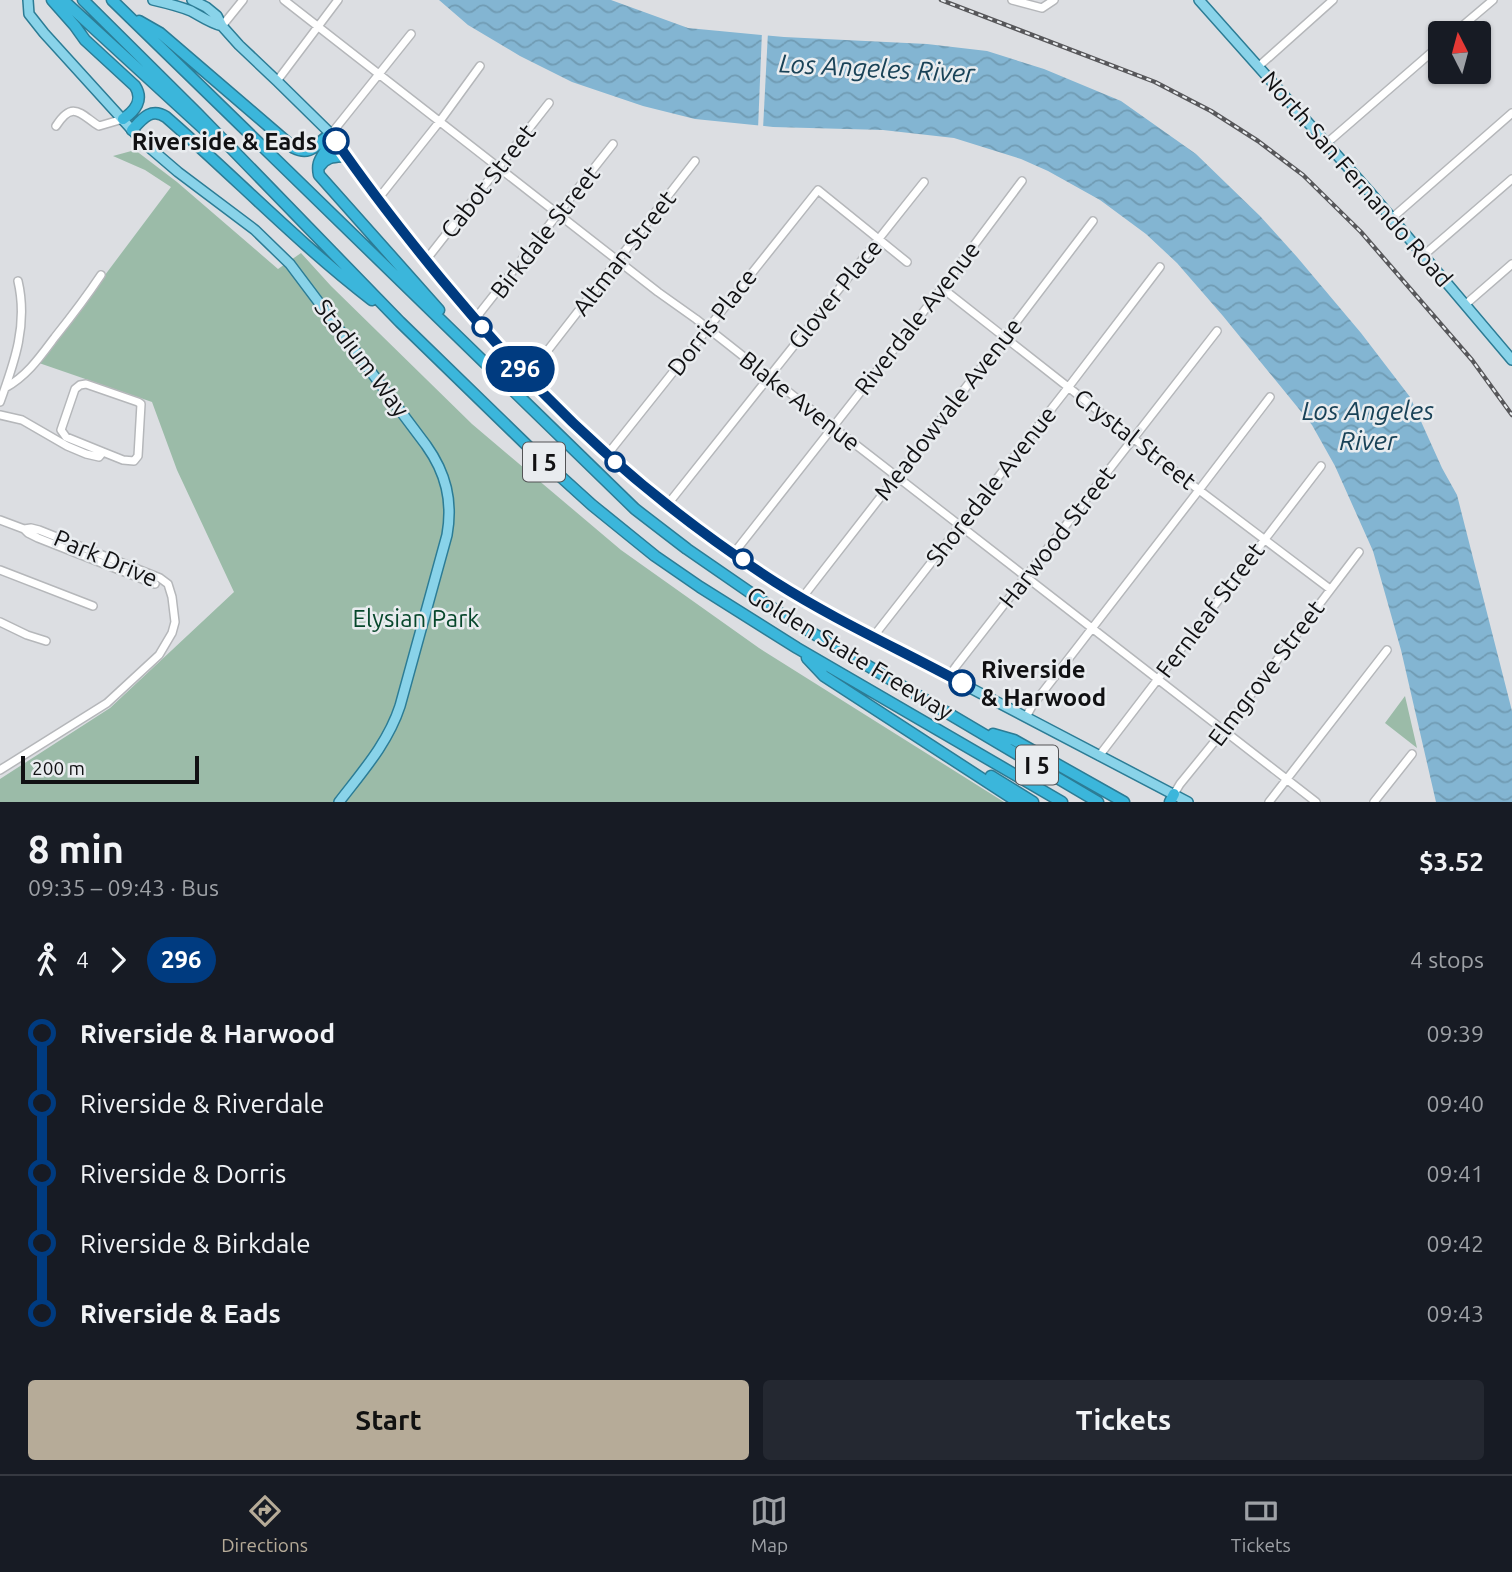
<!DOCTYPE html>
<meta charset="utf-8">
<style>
:root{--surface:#171b24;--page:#242831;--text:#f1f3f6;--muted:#9ea1a6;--line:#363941;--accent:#b6ab98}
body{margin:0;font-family:Ubuntu,sans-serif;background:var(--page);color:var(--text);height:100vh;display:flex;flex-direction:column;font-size:26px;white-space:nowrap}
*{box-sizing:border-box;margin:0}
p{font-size:23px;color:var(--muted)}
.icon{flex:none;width:38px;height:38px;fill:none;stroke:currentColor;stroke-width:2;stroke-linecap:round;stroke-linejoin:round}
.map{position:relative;height:802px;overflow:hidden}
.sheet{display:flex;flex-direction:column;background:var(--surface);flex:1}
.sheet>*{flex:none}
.badge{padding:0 14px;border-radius:23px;font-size:24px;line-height:46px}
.needle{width:46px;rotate:354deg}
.buttons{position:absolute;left:1428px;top:21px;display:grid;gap:14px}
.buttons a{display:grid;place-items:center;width:63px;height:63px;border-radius:7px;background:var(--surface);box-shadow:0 2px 5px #0004;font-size:35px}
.scale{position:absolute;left:21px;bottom:18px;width:178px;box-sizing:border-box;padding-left:7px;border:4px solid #111113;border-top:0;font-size:19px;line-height:24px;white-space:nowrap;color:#111113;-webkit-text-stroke:5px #e9ecef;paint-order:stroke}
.map>.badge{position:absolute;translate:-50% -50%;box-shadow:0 0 0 4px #fff}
.legs{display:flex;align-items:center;gap:10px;height:77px;padding:0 28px;font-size:23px}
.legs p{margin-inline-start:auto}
.overview{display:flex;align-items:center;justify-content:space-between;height:119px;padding:0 28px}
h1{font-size:38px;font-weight:700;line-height:52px}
.primary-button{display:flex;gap:14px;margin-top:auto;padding:14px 28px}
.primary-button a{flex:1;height:80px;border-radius:7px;background:var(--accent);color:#111;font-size:28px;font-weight:700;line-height:80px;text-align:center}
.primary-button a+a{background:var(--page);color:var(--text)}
ul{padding:0 28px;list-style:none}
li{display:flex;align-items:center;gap:24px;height:70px;font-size:26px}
li i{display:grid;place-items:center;width:10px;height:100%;margin:0 9px;background:currentColor}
li i::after{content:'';width:18px;height:18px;margin:-9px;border:5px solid;border-radius:50%;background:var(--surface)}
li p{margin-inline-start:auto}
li:first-child i{background:linear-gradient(#0000 50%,currentColor 0)}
li:last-child i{background:linear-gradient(currentColor 50%,#0000 0)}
.tab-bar{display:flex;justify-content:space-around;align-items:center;height:98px;border-top:2px solid var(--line);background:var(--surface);font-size:19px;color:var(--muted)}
.tab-bar a{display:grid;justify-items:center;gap:4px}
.tab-bar .selected{color:var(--accent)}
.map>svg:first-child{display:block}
.green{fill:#9bbba8}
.water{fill:url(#water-waves)}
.pier{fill:#dcdee2}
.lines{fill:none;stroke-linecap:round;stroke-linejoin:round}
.minor-casing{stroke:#b5b7ba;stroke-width:10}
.major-casing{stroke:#2c7c95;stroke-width:12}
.highway-casing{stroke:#2c7c95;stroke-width:13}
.minor{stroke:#fff;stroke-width:7}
.major{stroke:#89d3e9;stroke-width:9}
.highway{stroke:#3bb6db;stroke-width:10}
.rail-casing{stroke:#57575a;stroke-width:4.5}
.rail{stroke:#e9ecef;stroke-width:2;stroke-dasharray:5;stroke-linecap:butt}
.line-1-casing{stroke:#fff;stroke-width:16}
.line-1{stroke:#003b80;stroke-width:10}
.stop-1-dot{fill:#fff;stroke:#003b80;stroke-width:3.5}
.labels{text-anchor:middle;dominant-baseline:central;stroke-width:5;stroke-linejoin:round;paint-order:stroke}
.shield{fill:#e9ecef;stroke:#525355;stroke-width:2}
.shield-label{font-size:23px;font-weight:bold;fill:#111113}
.stop-label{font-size:24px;font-weight:bold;fill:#111113;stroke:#e9ecef;text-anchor:end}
.street-label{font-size:24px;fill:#111113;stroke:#e9ecef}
.park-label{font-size:24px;fill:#07472b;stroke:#e9ecef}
.water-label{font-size:26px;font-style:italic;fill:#194257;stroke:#e9ecef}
</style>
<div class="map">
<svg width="1512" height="802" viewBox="0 0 1512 802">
<defs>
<pattern id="water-waves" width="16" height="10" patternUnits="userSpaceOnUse" patternTransform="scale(1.75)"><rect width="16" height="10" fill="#83b5d2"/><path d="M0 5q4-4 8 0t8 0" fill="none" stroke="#709bb3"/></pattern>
</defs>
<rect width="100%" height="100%" fill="#dcdee2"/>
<!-- green -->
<path class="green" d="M135,150l42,32 101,87 23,-16 30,33 141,138 149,126 138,98 245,154h-1004v-23l110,-71 124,-116 -57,-122 -25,-68 -113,-39 132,-176 -26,-17 -32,-14z
M1405,696l12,52 -32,-25z"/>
<!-- water -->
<path class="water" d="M439,0h172l77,28 96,9 143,7 60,7 57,18 77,32 75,53 64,62 37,41 64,76 49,64 32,71 15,27 55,216v91h-76l-35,-152 -28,-99 -38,-85 -23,-41 -35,-43 -54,-66 -46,-53 -31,-29 -46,-34 -52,-29 -27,-12 -67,-21 -71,-8 -110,-3 -78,-8 -52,-13 -71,-24 -52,-26 -52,-31z"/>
<!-- pier -->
<path class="pier" d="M762,31l6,1 -5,97h-5z"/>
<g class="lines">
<!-- minor casing -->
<g class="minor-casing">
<path id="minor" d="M284,0l374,292 38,27 137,108 483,375
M1012,0l30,8 12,-8
M222,26l21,-26
M1454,33l39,-33
M1259,66l74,-66
M277,81l61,-81
M56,126c17,-27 25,-11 43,0l24,-7
M331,134l80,-100
M1327,143l113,-98
M378,199l62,-78 40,-55
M1392,218l120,-105
M1424,255l88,-76
M426,260l123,-157
M942,288l257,202 131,99
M1466,304l46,-40
M475,319l138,-175
M527,377l168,-216
M5,388c22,-12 35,-31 50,-51 16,-20 32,-41 46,-62
M0,402c15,-41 28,-78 18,-121
M0,415l22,5 45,26 19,8 13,3 4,-5 20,8 11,1 4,-5 3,-52 -3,-2 -52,-18 -6,1 -5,4 -14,41 5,7 37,15
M607,455l211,-265 89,72
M668,504l256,-322
M0,520l24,9 4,4 10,5 117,46
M734,553l208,-265 80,-107
M0,570l93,36
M802,598l203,-261 88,-116
M0,622l27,13 19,6
M873,637l194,-248 93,-122
M949,676l8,-11 260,-334
M1026,717l6,-11 167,-216 71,-93
M1099,756l222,-290
M0,770l107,-67 52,-48 13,-22 3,-11 -3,-25 -4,-13 -8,-6 -121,-48 -8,-2 -7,1
M1174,794l6,-10 44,-54 135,-178
M1269,802l118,-152
M1374,802l38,-48"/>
</g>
<!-- major casing -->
<g class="major-casing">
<path id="major" d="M28,0l1,14 15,19 99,109 35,30 77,58 35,34 136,181c20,28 27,56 21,90l-47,171c-12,37 -38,66 -61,96
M153,0c13,3 26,6 38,11 11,6 19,12 31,15
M192,0l14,7 11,9 5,10 17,19 38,36 54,53 47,65 92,114 71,79 94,87 64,49 74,53 29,17 71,39 315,165
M1199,0l169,190 144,170"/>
</g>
<!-- highway casing -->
<g class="highway-casing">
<path id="highway" d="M52,0l23,26 10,14 50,46c9,14 0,25 -12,33
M63,0l144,132
M83,0l114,113 203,209 139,135 53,48 63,51 45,31 97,61 265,154
M112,0l523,509 52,40 100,69 311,184
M139,21l21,12 134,115c18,9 23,-6 37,-14
M132,130c10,-11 19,-23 34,-13 69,60 133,127 206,183
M331,134c-1,3 -2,10 -3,12 -6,12 -12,15 -9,29l120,135
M320,166c6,-10 16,-9 26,-10
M807,658l17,18 194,126
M993,734l21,6 110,62
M991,776l42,26
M1170,802l4,-8"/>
</g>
<!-- minor -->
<use href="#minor" class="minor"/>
<!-- major -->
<use href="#major" class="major"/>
<!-- highway -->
<use href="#highway" class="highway"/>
<!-- rail casing -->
<g class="rail-casing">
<path id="rail" d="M941,0l214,82 56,29 47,30 45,34 58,57 111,128 40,55"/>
</g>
<!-- rail -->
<use href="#rail" class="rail"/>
</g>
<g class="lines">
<!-- line-1 casing -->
<g class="line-1-casing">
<path id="line-1" d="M336,141c33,48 69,94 106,139 32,38 64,76 99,111 70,72 149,136 234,191 60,38 124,67 187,101"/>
</g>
<!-- line-1 -->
<use href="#line-1" class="line-1"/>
</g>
<!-- markers -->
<g class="stop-1-dot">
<circle cx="336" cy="141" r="12"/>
<circle cx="482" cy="327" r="9"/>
<circle cx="615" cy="462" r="9"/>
<circle cx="743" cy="559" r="9"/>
<circle cx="962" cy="683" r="12"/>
</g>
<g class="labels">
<!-- shield labels -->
<g class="shield">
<rect x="523" y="442.5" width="42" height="39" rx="5"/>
<rect x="1016" y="745.5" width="42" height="39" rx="5"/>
</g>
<g class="shield-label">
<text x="544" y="462">I 5</text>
<text x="1037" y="765">I 5</text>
</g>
<!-- stop labels -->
<g class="stop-label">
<text x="317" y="141">Riverside &amp; Eads</text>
<text x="981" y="669" text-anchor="start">Riverside<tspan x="981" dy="28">&amp; Harwood</tspan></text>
</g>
<!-- street labels -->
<g class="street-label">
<text transform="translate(1357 179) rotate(49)">North San Fernando Road</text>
<text transform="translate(488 181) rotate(-52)">Cabot Street</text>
<text transform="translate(545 232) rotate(-52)">Birkdale Street</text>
<text transform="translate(624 253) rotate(-52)">Altman Street</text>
<text transform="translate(835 294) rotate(-51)">Glover Place</text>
<text transform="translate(917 318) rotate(-52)">Riverdale Avenue</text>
<text transform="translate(712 322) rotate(-52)">Dorris Place</text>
<text transform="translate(362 358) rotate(53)">Stadium Way</text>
<text transform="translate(800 401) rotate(38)">Blake Avenue</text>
<text transform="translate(948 409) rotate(-52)">Meadowvale Avenue</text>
<text transform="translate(1135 439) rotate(38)">Crystal Street</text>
<text transform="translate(991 486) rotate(-52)">Shoredale Avenue</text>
<text transform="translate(1057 537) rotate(-52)">Harwood Street</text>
<text transform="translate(106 558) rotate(23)">Park Drive</text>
<text transform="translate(1210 610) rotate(-53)">Fernleaf Street</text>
<text transform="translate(850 653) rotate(31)">Golden State Freeway</text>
<text transform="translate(1266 673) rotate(-53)">Elmgrove Street</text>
</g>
<!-- park labels -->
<g class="park-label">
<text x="416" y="618">Elysian Park</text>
</g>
<!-- water labels -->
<g class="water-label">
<text transform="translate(877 68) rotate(3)">Los Angeles River</text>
<text x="1368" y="410">Los Angeles<tspan x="1368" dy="30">River</tspan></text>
</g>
</g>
</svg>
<div class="buttons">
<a><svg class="needle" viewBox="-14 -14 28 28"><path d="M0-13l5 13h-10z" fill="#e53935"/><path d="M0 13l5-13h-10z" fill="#9ea1a6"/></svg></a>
</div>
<div class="scale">200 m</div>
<b class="badge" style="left:520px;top:369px;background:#003b80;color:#fff">296</b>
</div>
<section class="sheet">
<div class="overview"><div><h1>8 min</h1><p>09:35 – 09:43 · Bus</p></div><b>$3.52</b></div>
<div class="legs"><svg class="icon" aria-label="walk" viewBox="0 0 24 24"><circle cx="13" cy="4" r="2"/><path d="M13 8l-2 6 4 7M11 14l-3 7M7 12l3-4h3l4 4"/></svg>4<svg class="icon" aria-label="forward" viewBox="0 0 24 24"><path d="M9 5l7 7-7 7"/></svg><b class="badge" style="background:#003b80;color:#fff">296</b><p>4 stops</p></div>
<ul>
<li><i style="color:#003b80"></i><b>Riverside &amp; Harwood</b><p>09:39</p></li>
<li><i style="color:#003b80"></i><span>Riverside &amp; Riverdale</span><p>09:40</p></li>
<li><i style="color:#003b80"></i><span>Riverside &amp; Dorris</span><p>09:41</p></li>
<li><i style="color:#003b80"></i><span>Riverside &amp; Birkdale</span><p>09:42</p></li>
<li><i style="color:#003b80"></i><b>Riverside &amp; Eads</b><p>09:43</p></li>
</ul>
<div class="primary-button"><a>Start</a><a>Tickets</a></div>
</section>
<nav class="tab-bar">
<a class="selected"><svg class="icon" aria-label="directions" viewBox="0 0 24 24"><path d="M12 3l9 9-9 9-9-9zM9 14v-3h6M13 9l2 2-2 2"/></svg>Directions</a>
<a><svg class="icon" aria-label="map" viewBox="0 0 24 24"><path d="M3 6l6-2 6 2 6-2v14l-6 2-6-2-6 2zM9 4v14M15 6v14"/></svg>Map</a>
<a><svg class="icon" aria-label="tickets" viewBox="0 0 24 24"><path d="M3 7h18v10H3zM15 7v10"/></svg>Tickets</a>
</nav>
